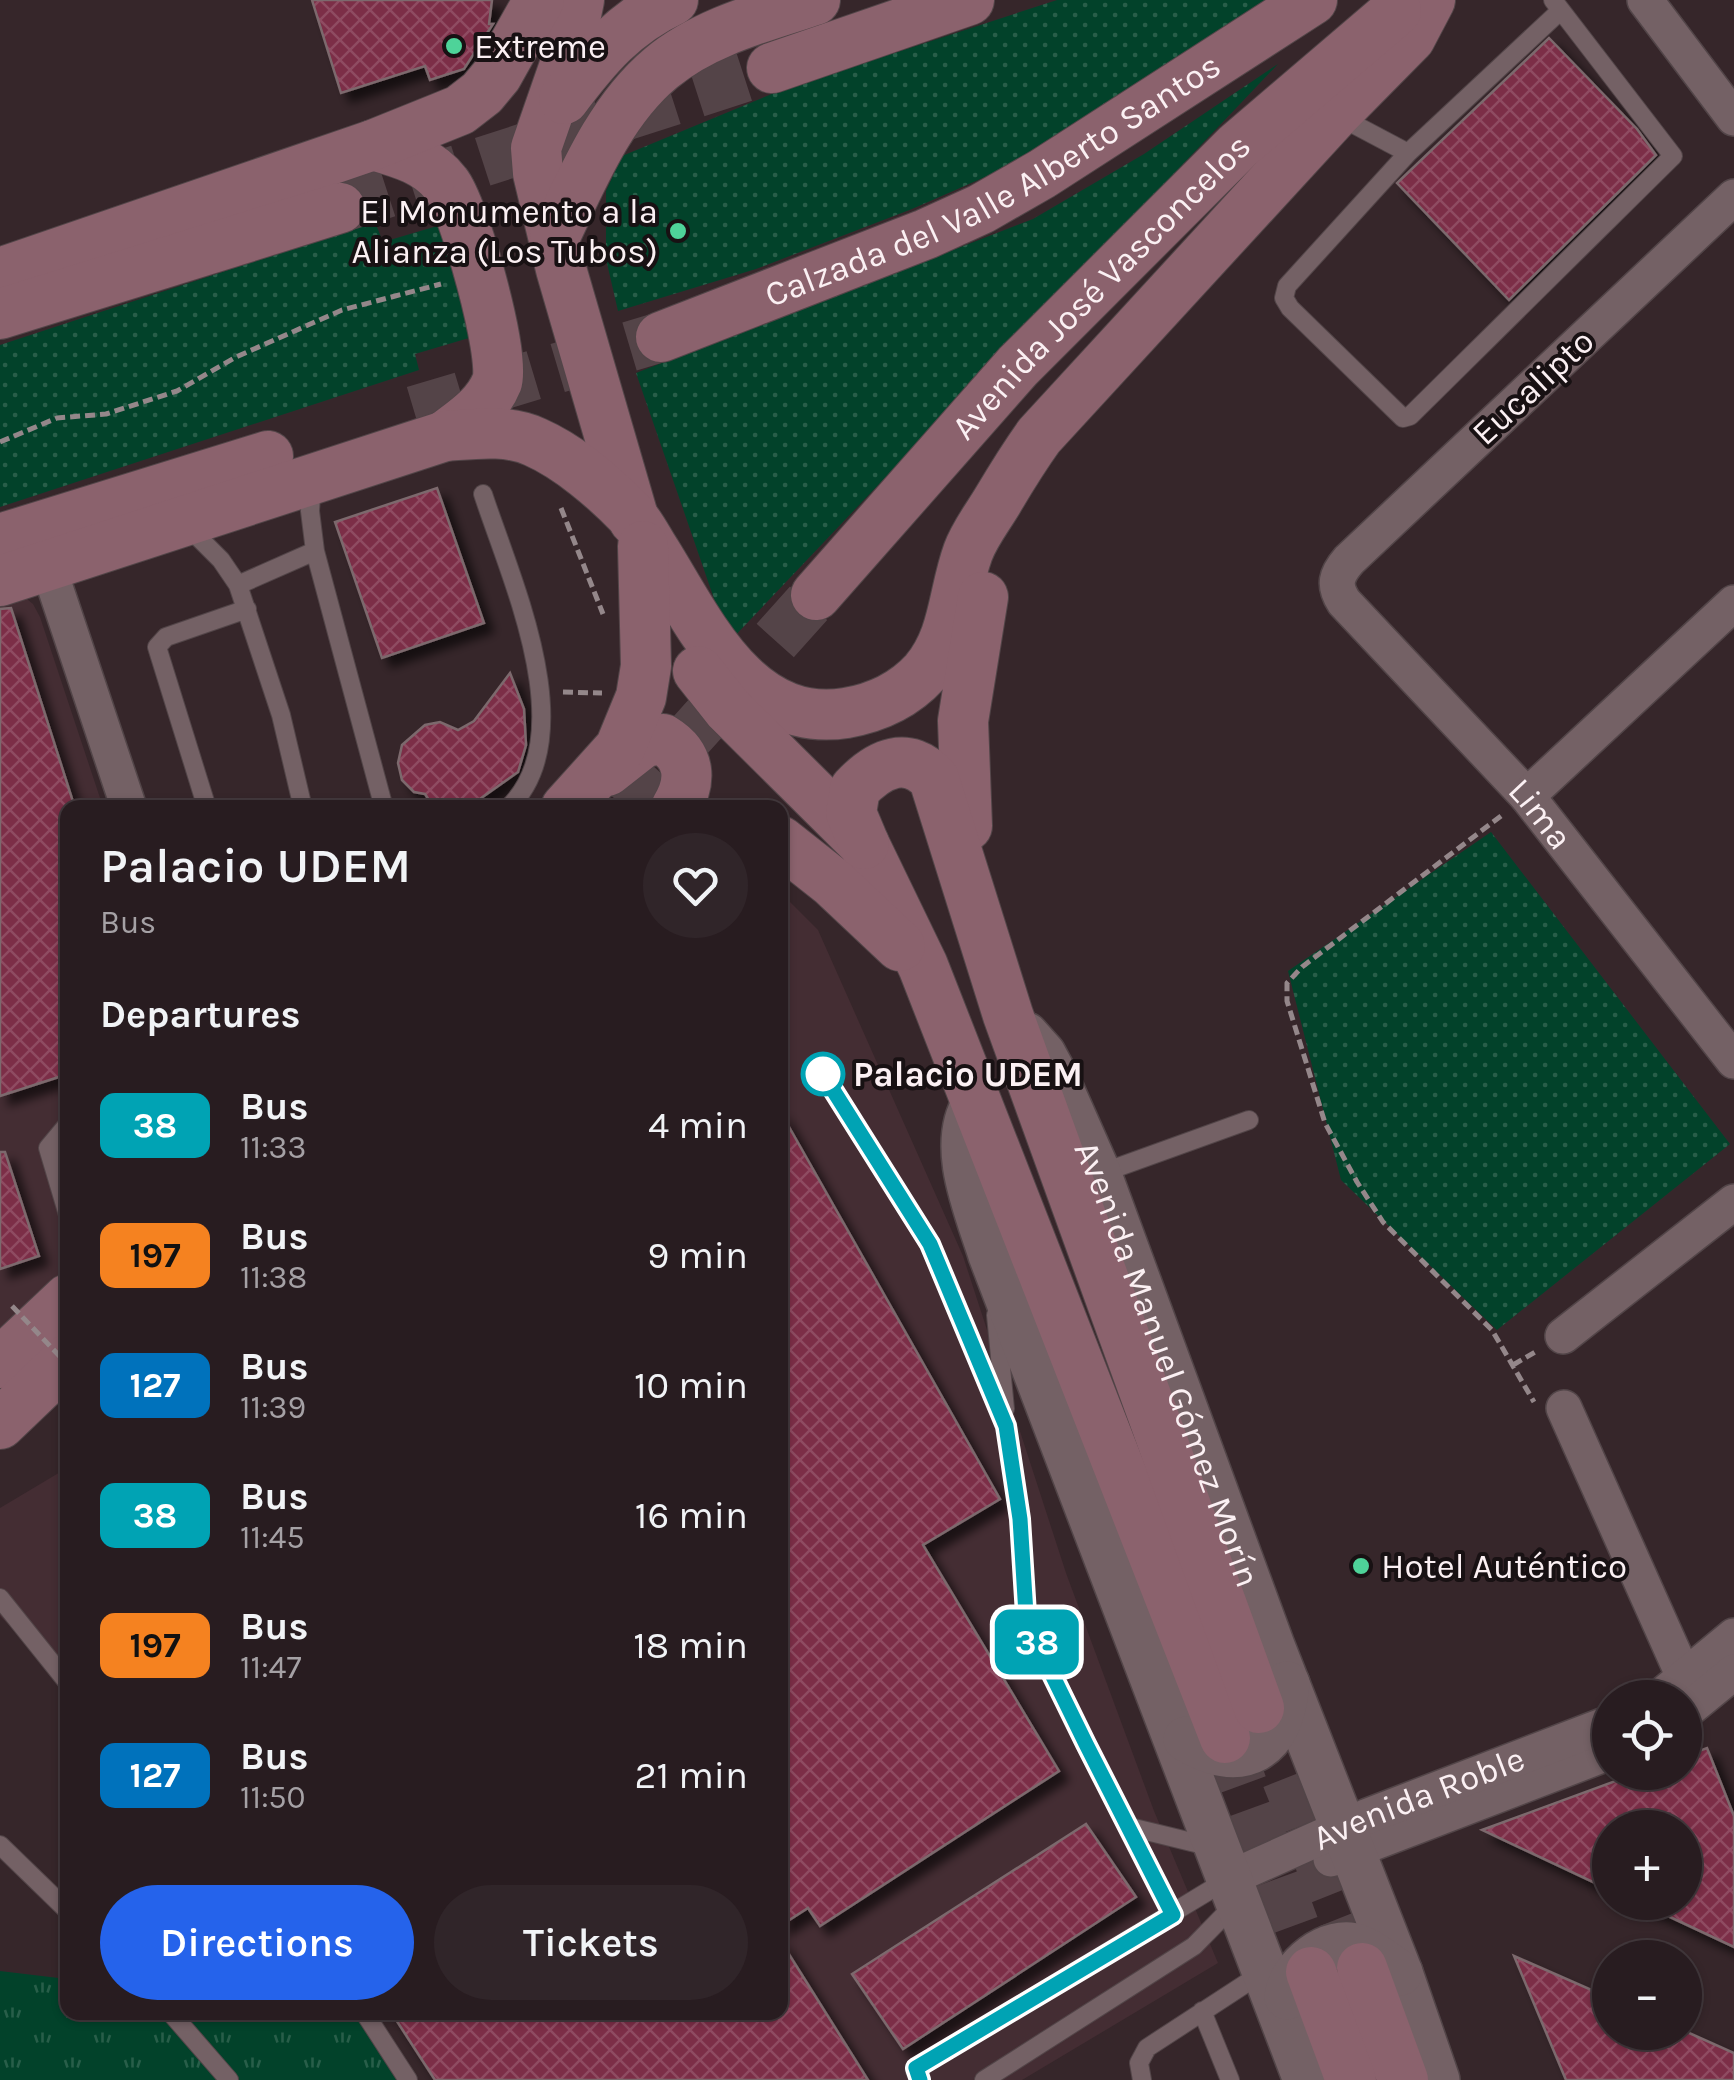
<!DOCTYPE html>
<meta charset="utf-8">
<style>
:root{--surface:#281c20;--page:#302529;--text:#f1f3f6;--muted:#a5a1a5;--line:#443a3e;--accent:#2563eb}
body{margin:0;font-family:Karla,sans-serif;background:var(--page);color:var(--text);height:100vh;display:flex;flex-direction:column;font-size:38px;white-space:nowrap}
*{box-sizing:border-box;margin:0}
p{font-size:32px;color:var(--muted)}
.icon{flex:none;width:55px;height:55px;fill:none;stroke:currentColor;stroke-width:2;stroke-linecap:round;stroke-linejoin:round}
.map{position:relative;flex:1;overflow:hidden}
.details{position:absolute;left:60px;top:800px;width:728px;height:1220px;display:flex;flex-direction:column;background:var(--surface);border-radius:20px;box-shadow:0 2px 8px #0004,0 0 0 2px var(--line)}
.details>*{flex:none}
.badge{padding:0 20px;border-radius:15px;font-size:35px;line-height:65px}
.buttons{position:absolute;left:1592px;top:1680px;display:grid;gap:20px}
.buttons a{display:grid;place-items:center;width:110px;height:110px;border-radius:50%;background:var(--surface);box-shadow:0 2px 8px #0004,0 0 0 2px var(--line);font-size:50px}
.map>.badge{position:absolute;translate:-50% -50%;box-shadow:0 0 0 5px #fff}
h2{padding:0 40px;font-size:38px;line-height:90px}
.round{display:grid;place-items:center;flex:none;width:105px;height:105px;border-radius:52px;background:var(--page)}
.overview{display:flex;align-items:center;justify-content:space-between;height:170px;padding:0 40px}
h1{font-size:48px;font-weight:600;line-height:75px}
.cta{display:flex;gap:20px;margin-top:auto;padding:20px 40px}
.cta a{flex:1;height:115px;border-radius:60px;background:var(--accent);color:#fff;font-size:40px;font-weight:600;line-height:115px;text-align:center}
.cta a+a{background:var(--page);color:var(--text)}
ul{padding:0;list-style:none}
li{display:flex;align-items:center;gap:30px;height:130px;padding:0 40px}
li div{flex:1}
li b{display:block;font-size:38px}
li em{font-style:normal}
li .badge{min-width:110px;font-weight:700;text-align:center}
.map>svg:first-child{display:block}
.built{fill:#442d33}
.grass{fill:url(#grass-tufts)}
.park{fill:url(#park-dots)}
.building{fill:url(#building-cross-hatch);stroke:#7c696d;stroke-width:2.5;filter:url(#shadow)}
.lines{fill:none;stroke-linecap:round;stroke-linejoin:round}
.secondary-tunnel{stroke:#544448;stroke-width:50;stroke-dasharray:50 25;stroke-linecap:butt}
.service-casing{stroke:#524548;stroke-width:20}
.minor-casing{stroke:#524548;stroke-width:38}
.tertiary-casing{stroke:#524548;stroke-width:48}
.secondary-casing{stroke:#524548;stroke-width:52}
.path{stroke:#94878a;stroke-width:5;stroke-dasharray:10 5;stroke-linecap:butt}
.service{stroke:#746165;stroke-width:18}
.minor{stroke:#746165;stroke-width:35}
.tertiary{stroke:#746165;stroke-width:45}
.secondary{stroke:#8b626d;stroke-width:50}
.path-bridge{stroke:#94878a;stroke-width:5;stroke-dasharray:10 5;stroke-linecap:butt}
.line-casing{stroke:#fff;stroke-width:22}
.line{stroke:#00a3b4;stroke-width:15}
.poi-dot{fill:#4ed399;stroke:#181113;stroke-width:4}
.stop-dot{fill:#fff;stroke:#00a3b4;stroke-width:5}
.labels{text-anchor:middle;dominant-baseline:central;stroke-width:8;stroke-linejoin:round;paint-order:stroke}
.poi-label{font-size:35px;fill:#fbf0f3;stroke:#181113;text-anchor:start}
.street-label{font-size:35px;fill:#fbf0f3;stroke:#181113}
.stop-label{font-size:35px;font-weight:bold;fill:#fbf0f3;stroke:#181113;text-anchor:start}
</style>
<div class="map">
<svg width="1734" height="2080" viewBox="0 0 1734 2080">
<defs>
<pattern id="grass-tufts" width="24" height="20" patternUnits="userSpaceOnUse" patternTransform="scale(2.5)"><rect width="24" height="20" fill="#02422a"/><path d="M3 7l-1-3M5 7V3M7 7l1-3M15 17l-1-3M17 17v-4M19 17l1-3" fill="none" stroke="#285e49"/></pattern>
<pattern id="park-dots" width="8" height="8" patternUnits="userSpaceOnUse" patternTransform="scale(2.5)"><rect width="8" height="8" fill="#02422a"/><path d="M2 2h.1M6 6h.1" fill="none" stroke="#285e49" stroke-width="1.8" stroke-linecap="round"/></pattern>
<pattern id="building-cross-hatch" width="8" height="8" patternUnits="userSpaceOnUse" patternTransform="scale(2.5)"><rect width="8" height="8" fill="#7b2d47"/><path d="M0 0l8 8M0 8l8-8" fill="none" stroke="#8f4c62"/></pattern>
<filter id="shadow"><feDropShadow dx="9" dy="9" stdDeviation="5" flood-color="#0009"/></filter>
</defs>
<rect width="100%" height="100%" fill="#36262a"/>
<!-- built -->
<path class="built" d="M22,595l11,9 7,13 63,190 -35,1 -1,459 -67,61v-730z
M780,892l38,38 145,326 103,317 88,238 64,152 -196,117h-589l-43,-67 390,-1z
M67,1468v215l-67,-67v-108z"/>
<!-- grass -->
<path class="grass" d="M0,1971l67,8 1,33 286,1 43,67h-397z"/>
<!-- park -->
<path class="park" d="M1057,0h220l-260,163 -105,46 -156,60 -138,42 -12,-52v-68l16,-35 162,-67z
M1278,64l-549,578 -93,-269 397,-154 111,-65z
M375,222l8,20 61,-18 35,111 -64,19 4,16 -419,137v-162z
M1491,832l239,312 -233,186 -156,-150 -53,-209z"/>
<!-- building -->
<path class="building" d="M312,0h180l-3,24h4l-29,45 -34,11 -5,-14 -84,27z
M1549,38l88,91 19,26 -147,145 -112,-117z
M437,488l47,135 -102,35 -47,-136z
M11,608l64,200h-7v266l-68,22v-487z
M510,673l14,36 2,36 -8,27 -51,36h-33l-9,-14 -11,-2 -12,-12 -4,-17 4,-18 23,-20 15,-3 18,8 16,-9z
M780,1111l220,388 -77,46 136,226 -239,155 -12,-18 -28,18z
M0,1152h5l34,104 -39,13z
M1707,1748l27,68v131l-96,-45h47v-74h-75v62l-128,-60 158,-58h45v-16z
M1086,1824l50,73 -233,152 -51,-75z
M780,1940l88,140h-433l-44,-68h389z
M1514,1956l96,42v34h77l47,21v27h-168z"/>
<g class="lines">
<!-- secondary-tunnel -->
<path class="secondary-tunnel" d="M340,208l432,-140
M414,411l247,-74
M625,808l191,-213
M1259,1708l103,260
M1225,1738l86,234"/>
<!-- service casing -->
<g class="service-casing">
<path id="service" d="M1553,0l120,156 -263,260 -7,2 -113,-110 -6,-10 3,-12 121,-133 152,-142
M1340,117l68,36
M312,483l-2,28 5,40 69,257
M483,494c27,83 101,242 25,314
M185,524l36,36 17,25 43,130 22,93
M238,585l77,-34
M207,808l-50,-161 9,-10 81,-28
M823,1075l106,169 78,182 13,93 6,95 59,130 88,171
M68,1124l-20,24 20,67
M1099,1174l150,-54
M996,1315l9,94
M0,1598l68,85
M1130,1827l82,20
M0,1845l68,66
M1202,2011l28,69
M170,2012l59,68
M364,2012l44,68
M920,2080l-5,-9 3,-4 312,-189
M984,2080l210,-134 42,-43
M1142,2080l-3,-17 8,-15 118,-77"/>
</g>
<!-- minor casing -->
<g class="minor-casing">
<g id="minor">
<path d="M1645,0l89,118"/>
<path id="s1" d="M1734,197l-385,363c-13,15 -16,25 -5,42l183,194 207,265"/>
<path d="M48,566l81,242"/>
<path d="M1527,796l207,-193"/>
<path d="M1563,1336l171,-134"/>
<path d="M1564,1408l121,271"/>
<path d="M1659,1698l75,-62"/>
<path d="M1685,1712l49,-40"/>
<path d="M1331,1859l279,-107"/>
<path id="s2" d="M1230,1878l138,-62 242,-93"/>
</g>
</g>
<!-- tertiary casing -->
<g class="tertiary-casing">
<g id="tertiary">
<path id="s3" d="M1026,1035l17,19 14,26 42,95 173,471 128,327 37,107"/>
<path d="M975,1103c-27,43 2,107 16,152l315,825"/>
<path d="M1186,1739c58,34 95,10 101,-55"/>
<path d="M1287,1997c3,-29 42,-61 72,-50 14,5 28,18 41,26"/>
</g>
</g>
<!-- secondary casing -->
<g class="secondary-casing">
<g id="secondary">
<path d="M579,0l-12,59 -31,89 2,25 23,96 73,251"/>
<path d="M772,68l197,-68"/>
<path d="M564,99c32,-43 60,-76 109,-99"/>
<path d="M373,145c28,8 55,15 73,39 18,22 60,173 51,198 -10,25 -31,38 -52,54"/>
<path d="M555,236c28,-59 55,-125 106,-168 43,-36 102,-51 154,-68"/>
<path d="M0,273l373,-128 87,-35 22,-17 15,-18 42,-75"/>
<path d="M0,314l340,-106"/>
<path id="s4" d="M661,337l265,-103 55,-25 61,-35 270,-174"/>
<path d="M0,539l268,-83"/>
<path d="M0,581l445,-145c29,-2 62,-7 90,6 34,15 70,46 96,73 10,11 17,26 25,38 43,69 90,176 190,160 29,-5 58,-18 79,-41 30,-35 28,-79 43,-120 7,-19 20,-35 30,-52 13,-22 26,-43 41,-64l296,-322 75,-76 20,-38"/>
<path id="s5" d="M816,595l202,-229 220,-220 158,-135"/>
<path d="M698,671l30,38 136,135 59,122 302,772"/>
<path d="M607,771l37,-29 19,-3c28,17 29,42 13,69"/>
<path d="M566,808l54,-60 21,-51 5,-31 -3,-120"/>
<path d="M967,826l-4,-105 20,-124"/>
<path d="M780,841l52,41 68,64"/>
<path d="M864,844l-13,-31 4,-24c24,-26 53,-39 79,-10l74,236 251,693"/>
<path d="M0,1363l68,-64"/>
<path d="M0,1424l68,-65"/>
<path d="M1362,1968l41,112"/>
<path d="M1311,1972l40,108"/>
</g>
</g>
<!-- path -->
<path class="path" d="M0,442l57,-24 49,-4 71,-23 59,-34 106,-47 99,-26
M561,508l42,106
M563,692l39,1
M1501,816l-199,151 -15,16v18l38,122 32,59 26,40 109,108 42,72
M1513,1365l24,-14"/>
<!-- service -->
<use href="#service" class="service"/>
<!-- minor -->
<use href="#minor" class="minor"/>
<!-- tertiary -->
<use href="#tertiary" class="tertiary"/>
<!-- secondary -->
<use href="#secondary" class="secondary"/>
<!-- path-bridge -->
<path class="path-bridge" d="M12,1306l56,59"/>
</g>
<g class="lines">
<!-- line casing -->
<g class="line-casing">
<path id="line" d="M823,1074l107,170 76,182 14,93 6,95 16,40 44,90 87,171 -257,153 4,12"/>
</g>
<!-- line -->
<use href="#line" class="line"/>
</g>
<!-- markers -->
<g class="poi-dot">
<circle cx="454" cy="46" r="10"/>
<circle cx="678" cy="231" r="10"/>
<circle cx="1361" cy="1566" r="10"/>
</g>
<circle class="stop-dot" cx="823" cy="1074" r="20"/>
<g class="labels">
<!-- poi labels -->
<g class="poi-label">
<text x="474" y="46">Extreme</text>
<text x="658" y="211" text-anchor="end">El Monumento a la<tspan x="658" dy="40">Alianza (Los Tubos)</tspan></text>
<text x="1381" y="1566">Hotel Auténtico</text>
</g>
<!-- street labels -->
<g class="street-label">
<text stroke="none"><textPath href="#s4" startOffset="368">Calzada del Valle Alberto Santos</textPath></text>
<text stroke="none"><textPath href="#s5" startOffset="420">Avenida José Vasconcelos</textPath></text>
<text transform="translate(1533 387) rotate(-43)">Eucalipto</text>
<text stroke="none"><textPath href="#s1" startOffset="865">Lima</textPath></text>
<text stroke="none"><textPath href="#s3" startOffset="360">Avenida Manuel Gómez Morín</textPath></text>
<text stroke="none"><textPath href="#s2" startOffset="205">Avenida Roble</textPath></text>
</g>
<!-- stop labels -->
<g class="stop-label">
<text x="853" y="1074">Palacio UDEM</text>
</g>
</g>
</svg>
<div class="buttons">
<a><svg class="icon" aria-label="locate" viewBox="0 0 24 24"><circle cx="12" cy="12" r="6"/><path d="M12 2v4M12 18v4M2 12h4M18 12h4"/></svg></a>
<a>+</a>
<a>−</a>
</div>
<b class="badge" style="left:1037px;top:1642px;background:#00a3b4;color:#fff">38</b>
<section class="details">
<div class="overview"><div><h1>Palacio UDEM</h1><p>Bus</p></div><a class="round"><svg class="icon" aria-label="heart" viewBox="0 0 24 24"><path d="M12 20l-8-8c-3-5 5-10 8-4 3-6 11-1 8 4z"/></svg></a></div>
<h2>Departures</h2>
<ul>
<li><span class="badge" style="background:#00a3b4;color:#fff">38</span><div><b>Bus</b><p>11:33</p></div><em>4 min</em></li>
<li><span class="badge" style="background:#f58220;color:#111">197</span><div><b>Bus</b><p>11:38</p></div><em>9 min</em></li>
<li><span class="badge" style="background:#0072bc;color:#fff">127</span><div><b>Bus</b><p>11:39</p></div><em>10 min</em></li>
<li><span class="badge" style="background:#00a3b4;color:#fff">38</span><div><b>Bus</b><p>11:45</p></div><em>16 min</em></li>
<li><span class="badge" style="background:#f58220;color:#111">197</span><div><b>Bus</b><p>11:47</p></div><em>18 min</em></li>
<li><span class="badge" style="background:#0072bc;color:#fff">127</span><div><b>Bus</b><p>11:50</p></div><em>21 min</em></li>
</ul>
<div class="cta"><a>Directions</a><a>Tickets</a></div>
</section>
</div>
